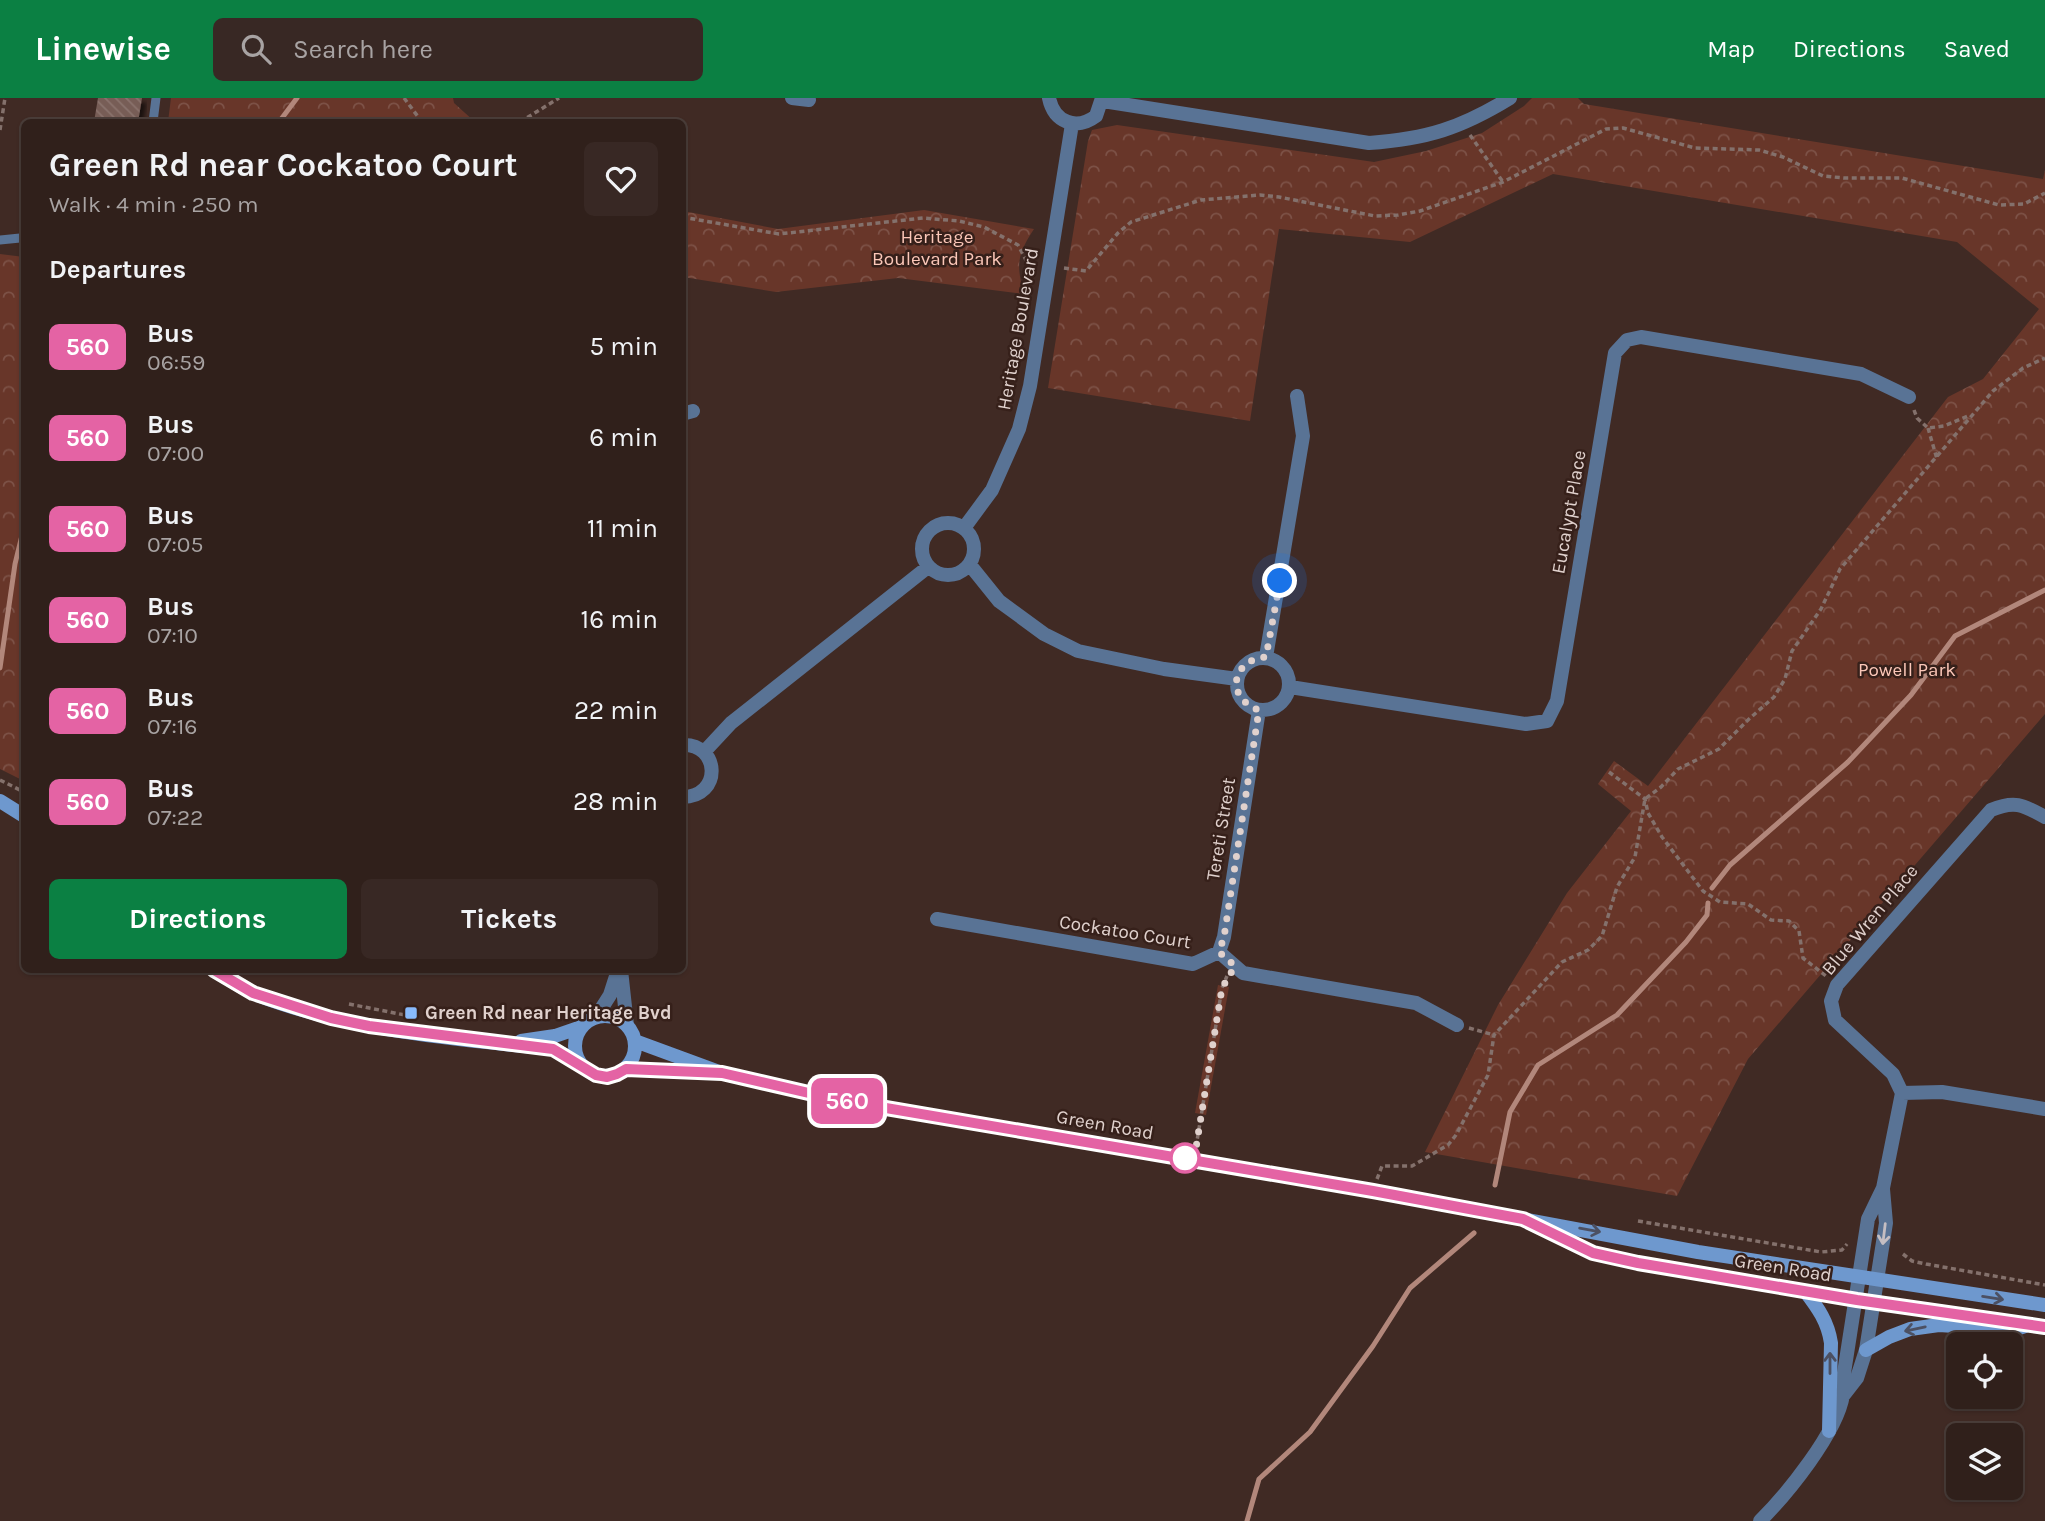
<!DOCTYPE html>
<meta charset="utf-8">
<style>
:root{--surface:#30201b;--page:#382824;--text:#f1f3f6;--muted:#a8a3a3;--line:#4b3e3a;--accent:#0b8043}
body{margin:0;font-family:Karla,sans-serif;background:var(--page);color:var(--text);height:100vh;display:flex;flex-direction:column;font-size:26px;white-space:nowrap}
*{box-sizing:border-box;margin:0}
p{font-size:23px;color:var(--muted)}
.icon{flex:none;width:38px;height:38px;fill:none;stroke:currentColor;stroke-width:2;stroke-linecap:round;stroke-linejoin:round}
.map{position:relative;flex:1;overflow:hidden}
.sheet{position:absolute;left:21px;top:21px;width:665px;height:854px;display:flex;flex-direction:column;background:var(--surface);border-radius:10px;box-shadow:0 2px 5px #0004,0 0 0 2px var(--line)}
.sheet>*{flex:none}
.badge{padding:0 14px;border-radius:10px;font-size:24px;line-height:46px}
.controls{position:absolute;left:1946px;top:1234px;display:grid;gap:14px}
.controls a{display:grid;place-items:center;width:77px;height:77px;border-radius:10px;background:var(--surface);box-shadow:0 2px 5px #0004,0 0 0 2px var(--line);font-size:35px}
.you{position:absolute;width:35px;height:35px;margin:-18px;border:5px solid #fff;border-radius:50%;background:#1a73e8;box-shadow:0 0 0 10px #1a73e833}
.map>.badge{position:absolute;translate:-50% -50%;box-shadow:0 0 0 4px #fff}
h2{padding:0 28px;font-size:26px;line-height:63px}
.round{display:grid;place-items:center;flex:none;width:74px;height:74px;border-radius:10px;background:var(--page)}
.summary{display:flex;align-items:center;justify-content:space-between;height:119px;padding:0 28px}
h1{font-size:33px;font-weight:700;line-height:52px}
.action{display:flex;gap:14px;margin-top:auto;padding:14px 28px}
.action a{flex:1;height:80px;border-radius:10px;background:var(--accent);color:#fff;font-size:28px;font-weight:700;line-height:80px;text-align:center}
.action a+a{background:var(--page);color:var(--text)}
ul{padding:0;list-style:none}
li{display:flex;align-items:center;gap:21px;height:91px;padding:0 28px}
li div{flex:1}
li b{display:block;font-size:26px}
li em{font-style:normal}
li .badge{min-width:77px;font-weight:700;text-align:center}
header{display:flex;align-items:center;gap:42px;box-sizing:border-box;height:98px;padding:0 35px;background:var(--accent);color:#fff}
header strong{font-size:33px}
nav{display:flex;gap:38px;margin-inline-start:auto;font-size:24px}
.search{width:490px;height:63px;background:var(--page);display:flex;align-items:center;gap:18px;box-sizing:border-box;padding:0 24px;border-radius:10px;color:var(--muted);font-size:26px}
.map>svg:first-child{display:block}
.grass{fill:#683629}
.park{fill:url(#park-crowns)}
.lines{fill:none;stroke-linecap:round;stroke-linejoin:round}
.stream{stroke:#b2877b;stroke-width:5}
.building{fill:url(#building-back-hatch);filter:url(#shadow)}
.path{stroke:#84716c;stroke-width:3.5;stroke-dasharray:5 3.5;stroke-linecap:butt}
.lane{stroke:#597395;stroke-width:9}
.street{stroke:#597395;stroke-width:14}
.secondary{stroke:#6e98ce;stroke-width:14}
.oneway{stroke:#4c5062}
.oneway2{stroke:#c5bec2}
.line-casing{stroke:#fff;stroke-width:16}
.line{stroke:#e463a4;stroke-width:10}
.walk{stroke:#e0d1cd;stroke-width:7;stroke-dasharray:0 12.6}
.poi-dot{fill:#88bafc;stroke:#36201a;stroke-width:2.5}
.stop-dot{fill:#fff;stroke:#e463a4;stroke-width:3.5}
.labels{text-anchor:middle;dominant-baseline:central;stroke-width:5;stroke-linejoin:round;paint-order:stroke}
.park-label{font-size:19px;fill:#fcc7b8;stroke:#36201a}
.street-label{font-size:19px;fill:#e0d1cd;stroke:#36201a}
.poi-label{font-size:19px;font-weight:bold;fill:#e0d1cd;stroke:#36201a;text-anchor:start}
</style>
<header>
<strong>Linewise</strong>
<div class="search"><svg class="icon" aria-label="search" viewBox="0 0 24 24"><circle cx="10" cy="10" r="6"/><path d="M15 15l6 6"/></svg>Search here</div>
<nav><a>Map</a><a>Directions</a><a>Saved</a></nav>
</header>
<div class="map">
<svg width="2045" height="1423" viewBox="0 0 2045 1423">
<defs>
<pattern id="park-crowns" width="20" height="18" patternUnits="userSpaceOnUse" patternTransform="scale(1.75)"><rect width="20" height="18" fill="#683629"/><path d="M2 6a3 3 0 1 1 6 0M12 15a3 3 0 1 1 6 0" fill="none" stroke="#7d5247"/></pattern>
<pattern id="building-back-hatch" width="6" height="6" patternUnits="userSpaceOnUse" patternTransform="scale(1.75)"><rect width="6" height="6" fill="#775d56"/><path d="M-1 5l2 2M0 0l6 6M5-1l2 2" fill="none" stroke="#8a736d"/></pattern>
<filter id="shadow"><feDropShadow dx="4.5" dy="4.5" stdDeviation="2" flood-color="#0009"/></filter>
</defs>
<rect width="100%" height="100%" fill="#402a24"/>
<!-- grass -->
<path class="grass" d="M1218,887l11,2 -23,128 -11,-2z"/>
<!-- park -->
<path class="park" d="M171,0h282l1,5 21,19h-307z
M1532,0h46l6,6 459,75 2,-9v544l-297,345 -71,137 -252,-44 73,-147 69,-112 64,-82 -33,-27 16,-23 34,25 300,-389 35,-18 56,-70 -82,-67 -404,-68 -143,68 -131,-13 -29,192 -202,-33 40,-247 4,-11 25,-5 257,37 52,-11 56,-18 42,-27z
M924,112l110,19c-17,26 -18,35 -10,65l-126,-16 -122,14 -93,-15v-66l95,18z
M0,156l24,3v524l-24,-12z"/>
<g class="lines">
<!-- stream -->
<path class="stream" d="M279,24l18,-24
M0,570l15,-104 9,-37
M1712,790l18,-23 118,-103 63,-67 44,-59 90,-46
M1495,1087l15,-73 28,-47 79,-50 69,-73 21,-27 1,-12
M1247,1423l12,-42 51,-47 63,-86 37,-58 64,-55"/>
</g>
<!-- building -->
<path class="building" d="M98,0h44l-4,24h-44z"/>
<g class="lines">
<!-- path -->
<path class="path" d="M404,0l18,24
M520,24l39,-24
M0,32l5,-32
M1470,37l33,47
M682,119l97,17 144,-16 36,3 25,6 34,18 9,17 9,1
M1064,170l22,3 32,-38 13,-11 70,-22 59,-5 19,2 96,19 23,-1 22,-4 83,-29 103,-53 17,-1 72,20 64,2 24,7 40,19 21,2h58l97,27 25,-1 21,-11
M1914,312l3,8 11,10 16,-2 24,-10
M1928,330l9,31
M1609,674l36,27 3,14 14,24 41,54 17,11 28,2 23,16 18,1 10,10 4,27 23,18
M0,682l24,12
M349,906l61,12
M1469,930l25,7
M1196,1049l26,-159 5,-12
M1377,1081l5,-13h30l36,-21 8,-10 32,-60 6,-40 68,-73 26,-12 14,-14 15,-49 18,-30 10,-58 16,-12 17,-18 41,-20 30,-30 25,-22 11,-18 7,-28 29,-42 19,-40 153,-178 30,-23 22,-10
M1638,1123l183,31 21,-2 5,-6
M1903,1156l9,7 14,3 119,21"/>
<!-- lane -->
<path class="lane" d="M153,24l3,-24
M0,142l20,-2"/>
<!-- street -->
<path class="street" d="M792,0l17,2
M1049,0c5,24 27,33 47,18l6,-18
M1103,3l266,42c58,-4 92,-15 141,-45
M682,316l11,-3
M922 451a26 26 0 1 1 52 0a26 26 0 1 1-52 0Z
M964,430l28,-38 27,-61 11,-43 42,-262
M970,467l29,36 45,33 34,17 86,18 73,10
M1266,559l37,-221 -6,-40
M1237 586a26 26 0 1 1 52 0a26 26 0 1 1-52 0Z
M1290,589l236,37 21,-3 10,-20 58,-348 12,-13 14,-3 220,37 48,23
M682,647c38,-2 41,52 0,52
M704,654l27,-29 197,-156
M937,821l256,45 26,-12 24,21 173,30 41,22
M1219,854l5,-15 35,-227
M621,872l6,55
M596,919l14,-22 8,-25
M1902,995l40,-1 103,17
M1843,1298l14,-18 9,-28 20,-127 -3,-34
M1760,1423c27,-27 77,-88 83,-126 1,-7 1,-15 1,-22l24,-154 15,-31 19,-95 -9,-19 -58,-54 -4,-19 6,-16 154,-175c24,-10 32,-5 54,7"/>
<!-- secondary -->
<path class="secondary" d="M0,703l24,15
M214,872c13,8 27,18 41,24 94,37 199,45 298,55l27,14
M575 948a30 30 0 1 1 60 0a30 30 0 1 1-60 0Z
M521,943l34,-5 26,-9
M635,943l87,32 117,27 534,91 325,61 347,53
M626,971l81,3
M1536,1127l57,28 45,10 219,37 188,27
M1805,1193c13,17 23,31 26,52l-2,88
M1866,1252l23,-13 21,-8 29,-4 31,2 34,6 21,-7"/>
</g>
<!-- one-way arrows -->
<defs><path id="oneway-shaft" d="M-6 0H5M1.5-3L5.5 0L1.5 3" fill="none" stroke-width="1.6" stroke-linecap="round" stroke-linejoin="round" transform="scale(1.75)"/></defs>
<g class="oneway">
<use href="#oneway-shaft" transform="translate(1590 1132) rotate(10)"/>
<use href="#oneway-shaft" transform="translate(1993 1200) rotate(9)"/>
<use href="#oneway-shaft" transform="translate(1915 1231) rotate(168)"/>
<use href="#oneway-shaft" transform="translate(1830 1265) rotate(-90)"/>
</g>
<use class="oneway2" href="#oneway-shaft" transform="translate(1884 1136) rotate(97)"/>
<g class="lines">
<!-- line casing -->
<g class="line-casing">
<path id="line" d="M214,872l39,23 78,25 38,8 184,23 43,26 11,2 10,-3 9,-5 96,4 117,27 534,91 150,28 70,34 45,10 219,37 188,27"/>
</g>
<!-- line -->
<use href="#line" class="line"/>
<!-- walk -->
<path class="walk" d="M1185,1060l9,2 28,-172 13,-22 -16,-14 5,-15 35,-227c-34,-12 -28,-50 7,-53l14,-76"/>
</g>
<!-- markers -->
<rect class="poi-dot" x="404" y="908" width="14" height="14" rx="3.5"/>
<circle class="stop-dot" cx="1185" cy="1060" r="14"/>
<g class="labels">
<!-- park labels -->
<g class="park-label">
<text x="937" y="139">Heritage<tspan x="937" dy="22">Boulevard Park</tspan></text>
<text x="1907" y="572">Powell Park</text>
</g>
<!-- street labels -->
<g class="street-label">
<text transform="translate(1018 231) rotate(-80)">Heritage Boulevard</text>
<text transform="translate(1569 414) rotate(-80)">Eucalypt Place</text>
<text transform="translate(1221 731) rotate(-81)">Tereti Street</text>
<text transform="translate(1870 822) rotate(-50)">Blue Wren Place</text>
<text transform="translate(1125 834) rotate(9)">Cockatoo Court</text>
<text transform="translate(1105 1027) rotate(10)">Green Road</text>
<text transform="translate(1783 1170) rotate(9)">Green Road</text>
</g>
<!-- poi labels -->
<g class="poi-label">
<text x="425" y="915">Green Rd near Heritage Bvd</text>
</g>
</g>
</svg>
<div class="controls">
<a><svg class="icon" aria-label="locate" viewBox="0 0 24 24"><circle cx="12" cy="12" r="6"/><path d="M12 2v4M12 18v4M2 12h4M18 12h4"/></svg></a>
<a><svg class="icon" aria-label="layers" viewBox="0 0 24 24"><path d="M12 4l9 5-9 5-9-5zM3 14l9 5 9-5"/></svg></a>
</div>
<div class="you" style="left:1280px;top:483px"></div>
<b class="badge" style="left:847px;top:1003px;background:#e463a4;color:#fff">560</b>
<section class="sheet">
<div class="summary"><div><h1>Green Rd near Cockatoo Court</h1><p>Walk · 4 min · 250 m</p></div><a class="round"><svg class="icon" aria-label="heart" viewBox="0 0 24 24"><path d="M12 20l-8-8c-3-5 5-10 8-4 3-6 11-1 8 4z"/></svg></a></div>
<h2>Departures</h2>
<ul>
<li><span class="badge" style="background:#e463a4;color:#fff">560</span><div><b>Bus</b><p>06:59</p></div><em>5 min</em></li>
<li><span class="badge" style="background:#e463a4;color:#fff">560</span><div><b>Bus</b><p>07:00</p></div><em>6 min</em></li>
<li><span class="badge" style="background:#e463a4;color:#fff">560</span><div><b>Bus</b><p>07:05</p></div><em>11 min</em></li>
<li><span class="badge" style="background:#e463a4;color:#fff">560</span><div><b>Bus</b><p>07:10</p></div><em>16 min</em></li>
<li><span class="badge" style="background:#e463a4;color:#fff">560</span><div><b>Bus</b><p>07:16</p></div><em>22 min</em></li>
<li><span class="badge" style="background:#e463a4;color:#fff">560</span><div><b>Bus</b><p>07:22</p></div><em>28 min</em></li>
</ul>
<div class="action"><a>Directions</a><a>Tickets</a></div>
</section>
</div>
